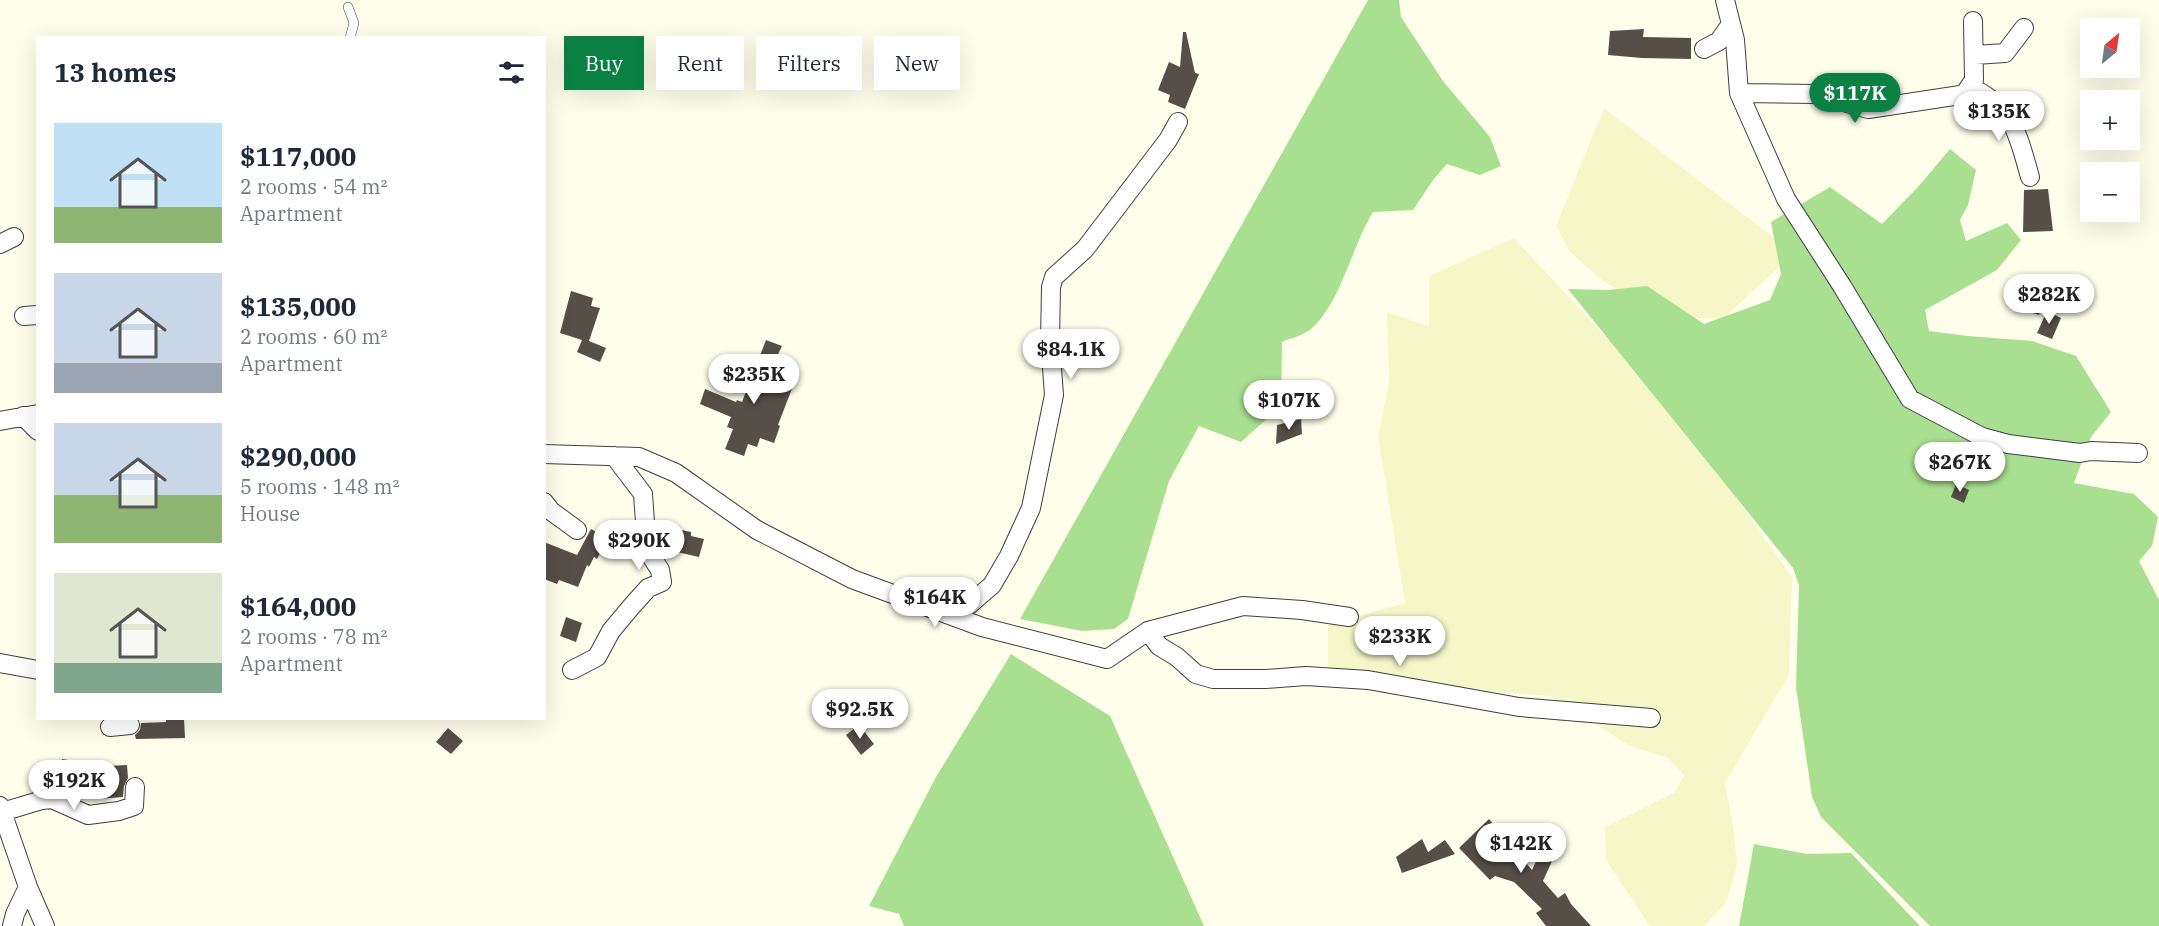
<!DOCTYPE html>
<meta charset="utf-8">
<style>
body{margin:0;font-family:"IBM Plex Serif",serif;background:#f2f2f3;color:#1f2937;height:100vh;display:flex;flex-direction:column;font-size:22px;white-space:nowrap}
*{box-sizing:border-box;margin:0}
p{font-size:20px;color:#747a83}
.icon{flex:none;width:33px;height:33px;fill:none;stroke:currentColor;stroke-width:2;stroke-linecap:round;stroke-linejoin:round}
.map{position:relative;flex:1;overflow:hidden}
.side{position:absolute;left:36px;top:36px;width:510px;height:684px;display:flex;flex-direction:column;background:#fff;border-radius:0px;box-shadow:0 6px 24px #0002}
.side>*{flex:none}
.banner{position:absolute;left:564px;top:36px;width:570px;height:54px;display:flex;gap:12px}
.needle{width:39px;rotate:29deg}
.fabs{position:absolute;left:2080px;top:18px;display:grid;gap:12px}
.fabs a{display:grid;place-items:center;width:60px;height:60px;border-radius:0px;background:#fff;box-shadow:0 6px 24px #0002;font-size:30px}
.price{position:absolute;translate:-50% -51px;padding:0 14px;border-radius:21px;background:#fff;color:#222;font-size:20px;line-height:39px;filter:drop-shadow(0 2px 3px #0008)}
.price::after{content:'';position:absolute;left:50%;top:36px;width:18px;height:14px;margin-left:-9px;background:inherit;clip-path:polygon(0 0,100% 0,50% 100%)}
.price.selected{background:#0b8043;color:#fff}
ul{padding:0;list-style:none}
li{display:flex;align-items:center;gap:18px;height:150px;padding:0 18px}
li span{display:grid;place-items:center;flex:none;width:168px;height:120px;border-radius:0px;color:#555}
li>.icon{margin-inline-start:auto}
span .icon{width:72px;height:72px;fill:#fffc;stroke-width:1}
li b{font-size:26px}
h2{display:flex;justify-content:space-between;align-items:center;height:72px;padding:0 18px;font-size:26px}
.pill{padding:0 21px;border-radius:0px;background:#fff;box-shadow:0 6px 24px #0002;font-size:21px;line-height:54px}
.pill.selected{background:#0b8043;color:#fff}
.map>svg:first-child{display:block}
.farmland{fill:#f5f7c9}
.forest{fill:#a9df90}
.building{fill:#564f48}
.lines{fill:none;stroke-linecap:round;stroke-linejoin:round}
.lane-casing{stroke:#3f3f3f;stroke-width:10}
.street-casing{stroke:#3f3f3f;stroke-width:20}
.lane{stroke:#fff;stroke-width:9}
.street{stroke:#fff;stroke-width:18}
</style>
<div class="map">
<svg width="2159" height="926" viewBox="0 0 2159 926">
<rect width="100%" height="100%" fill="#fffeeb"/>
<!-- farmland -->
<path class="farmland" d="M1604,108L1794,253L1723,319L1674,317L1604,282L1569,251L1556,226Z
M1514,238L1676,412L1792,577L1789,675L1725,783L1734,832L1737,865L1726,903L1704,926H1650L1606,860L1605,827L1675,792L1684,775L1668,758L1630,746L1550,696L1453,689L1328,671V625L1405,603L1378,436L1389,382L1387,312L1429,326V276Z"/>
<!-- forest -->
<path class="forest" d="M1368,0H1399L1401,17L1443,81L1490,137L1501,166L1480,175L1447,164L1433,180L1413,210L1373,212C1352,246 1341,302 1312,328C1305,335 1291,338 1282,342L1281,406L1241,442L1199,426L1169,481L1128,619L1114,629L1082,631L1020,619Z
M1950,149L1976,170L1968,205L1960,220L1966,241L2007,223L2021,240L1997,270L1925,310L1929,331L1968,336L2032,341L2076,356L2111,412L2091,437L2074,483L2134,494L2158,517L2152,546L2139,561L2159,600V926H1930L1821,817L1812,797L1796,687L1799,585L1793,568L1568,289L1608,290L1647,286L1704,324L1770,300L1781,274L1771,222L1830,187L1882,224L1918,187Z
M1011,654L1110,716L1204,926H904L899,914L869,906L936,777Z
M1754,844L1807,854L1851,853L1920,926H1739Z"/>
<!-- building -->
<path class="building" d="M1644,29L1643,37L1691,38V59L1642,58L1608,55L1610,31Z
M1183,32H1186L1195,73L1199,74L1185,109L1168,102L1170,95L1158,90L1169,62L1180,67Z
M2048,189L2053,231L2023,232L2024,190Z
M571,291L593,298L591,306L600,308L589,341L606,348L600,362L577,352L582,340L560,333Z
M2021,294L2044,300L2039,315L2013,307Z
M2047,311L2061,318L2052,339L2037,333Z
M766,340L782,346L767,377L793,386L778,425L780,426L774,443L760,438L757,447L748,444L744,456L725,449L733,429L727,427L731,417L700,404L705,389L736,402L737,400L742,402Z
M1301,419L1302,434L1276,444L1277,425Z
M1956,484L1969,490L1964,503L1951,497Z
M658,525L691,532V536L704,539L699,557L659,548Z
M591,529L608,538L597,559L594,557L589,567L587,565L578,587L559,580L557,584L544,579V542L577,555Z
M566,617L582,623L576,642L560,636Z
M166,718H184L185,738L136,739L135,735L140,730L141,723L166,722Z
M859,725L874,744L861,755L846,735Z
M448,728L463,741L451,754L436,742Z
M62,759L88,763L87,767L127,765L128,778L124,786L123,797L97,799L96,783L90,779L84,777L73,780L52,777V770L60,769Z
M1489,819L1532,870L1545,842L1558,848L1543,881L1558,898L1565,893L1571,904L1591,926H1546L1536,913L1542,909L1514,882L1495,876L1490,880L1459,848Z
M1422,839L1428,852L1445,840L1455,854L1402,873L1396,857Z"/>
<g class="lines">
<defs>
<path id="lane" d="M348,7L354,23L350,38"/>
<path id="street" d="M1725,0L1735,40L1739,93L1786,199L1842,286L1910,399L1982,437L2008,444L2080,453L2091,451L2138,453
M1704,49L1719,41L1731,24
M1975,55L2005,53L2024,28
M1739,93L1816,94L1868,109L1980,92C1989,98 2000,104 2006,113C2018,131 2024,156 2030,177
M1963,96L1974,80L1973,21
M0,244L14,237
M24,316L38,315
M23,416L38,431
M0,421L38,414
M544,454L639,457L676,473L757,530L852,579L982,627L1107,659L1148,631L1243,606L1302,610L1349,617
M544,502L551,511L577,530
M946,613L969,605L992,585L1009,556L1031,508L1054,395L1050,341L1051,287L1054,277L1085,249L1168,140L1178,122
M1148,631L1159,646L1177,657L1196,674L1213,679H1266L1306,676L1368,680L1519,707L1651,718
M0,663L38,670
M572,670L597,657L611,631L631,607L648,588L662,582L660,570L647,550L643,494L614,456
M110,727L130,725
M52,799L83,788
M0,806L28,887L45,926
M2,812L42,800L52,799L88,815L119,811L134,806L135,787
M12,926L15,914L28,887"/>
</defs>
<!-- lane casing -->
<use href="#lane" class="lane-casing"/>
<!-- street casing -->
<use href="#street" class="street-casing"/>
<!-- lane -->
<use href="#lane" class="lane"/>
<!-- street -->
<use href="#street" class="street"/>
</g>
</svg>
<div class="fabs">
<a><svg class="needle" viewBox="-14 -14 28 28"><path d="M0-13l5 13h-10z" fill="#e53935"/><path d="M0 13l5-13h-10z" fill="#747a83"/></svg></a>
<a>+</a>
<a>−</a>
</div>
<b class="price selected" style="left:1855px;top:124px">$117K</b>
<b class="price" style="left:1999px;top:142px">$135K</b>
<b class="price" style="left:2049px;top:325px">$282K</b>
<b class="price" style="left:1071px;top:380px">$84.1K</b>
<b class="price" style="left:754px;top:405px">$235K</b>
<b class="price" style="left:1289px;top:431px">$107K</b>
<b class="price" style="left:1960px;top:493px">$267K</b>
<b class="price" style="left:639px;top:571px">$290K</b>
<b class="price" style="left:935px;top:628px">$164K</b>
<b class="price" style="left:1400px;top:667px">$233K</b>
<b class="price" style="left:860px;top:740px">$92.5K</b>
<b class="price" style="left:74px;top:811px">$192K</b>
<b class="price" style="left:1521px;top:874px">$142K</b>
<div class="banner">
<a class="pill selected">Buy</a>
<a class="pill">Rent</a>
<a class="pill">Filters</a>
<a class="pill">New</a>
</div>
<section class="side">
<h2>13 homes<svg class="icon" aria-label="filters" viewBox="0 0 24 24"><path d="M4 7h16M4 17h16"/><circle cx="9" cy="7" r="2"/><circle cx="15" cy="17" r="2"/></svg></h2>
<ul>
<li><span style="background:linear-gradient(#bfe0f5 70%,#8fb573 0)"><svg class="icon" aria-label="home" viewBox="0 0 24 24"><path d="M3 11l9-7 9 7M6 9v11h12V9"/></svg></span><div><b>$117,000</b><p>2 rooms · 54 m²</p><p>Apartment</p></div></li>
<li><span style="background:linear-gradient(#c9d6e8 75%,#9aa5b1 0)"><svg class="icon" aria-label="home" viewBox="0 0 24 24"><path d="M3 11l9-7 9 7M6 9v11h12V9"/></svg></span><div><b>$135,000</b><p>2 rooms · 60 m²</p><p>Apartment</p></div></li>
<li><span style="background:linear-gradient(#c9d6e8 60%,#8fb573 0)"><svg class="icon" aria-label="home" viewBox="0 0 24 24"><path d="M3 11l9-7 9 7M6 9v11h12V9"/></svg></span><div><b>$290,000</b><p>5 rooms · 148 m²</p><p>House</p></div></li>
<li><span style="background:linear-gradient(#dfe7d0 75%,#7fa58c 0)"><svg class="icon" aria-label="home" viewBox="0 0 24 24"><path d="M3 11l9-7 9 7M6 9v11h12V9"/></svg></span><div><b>$164,000</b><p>2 rooms · 78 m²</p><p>Apartment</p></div></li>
</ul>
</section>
</div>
